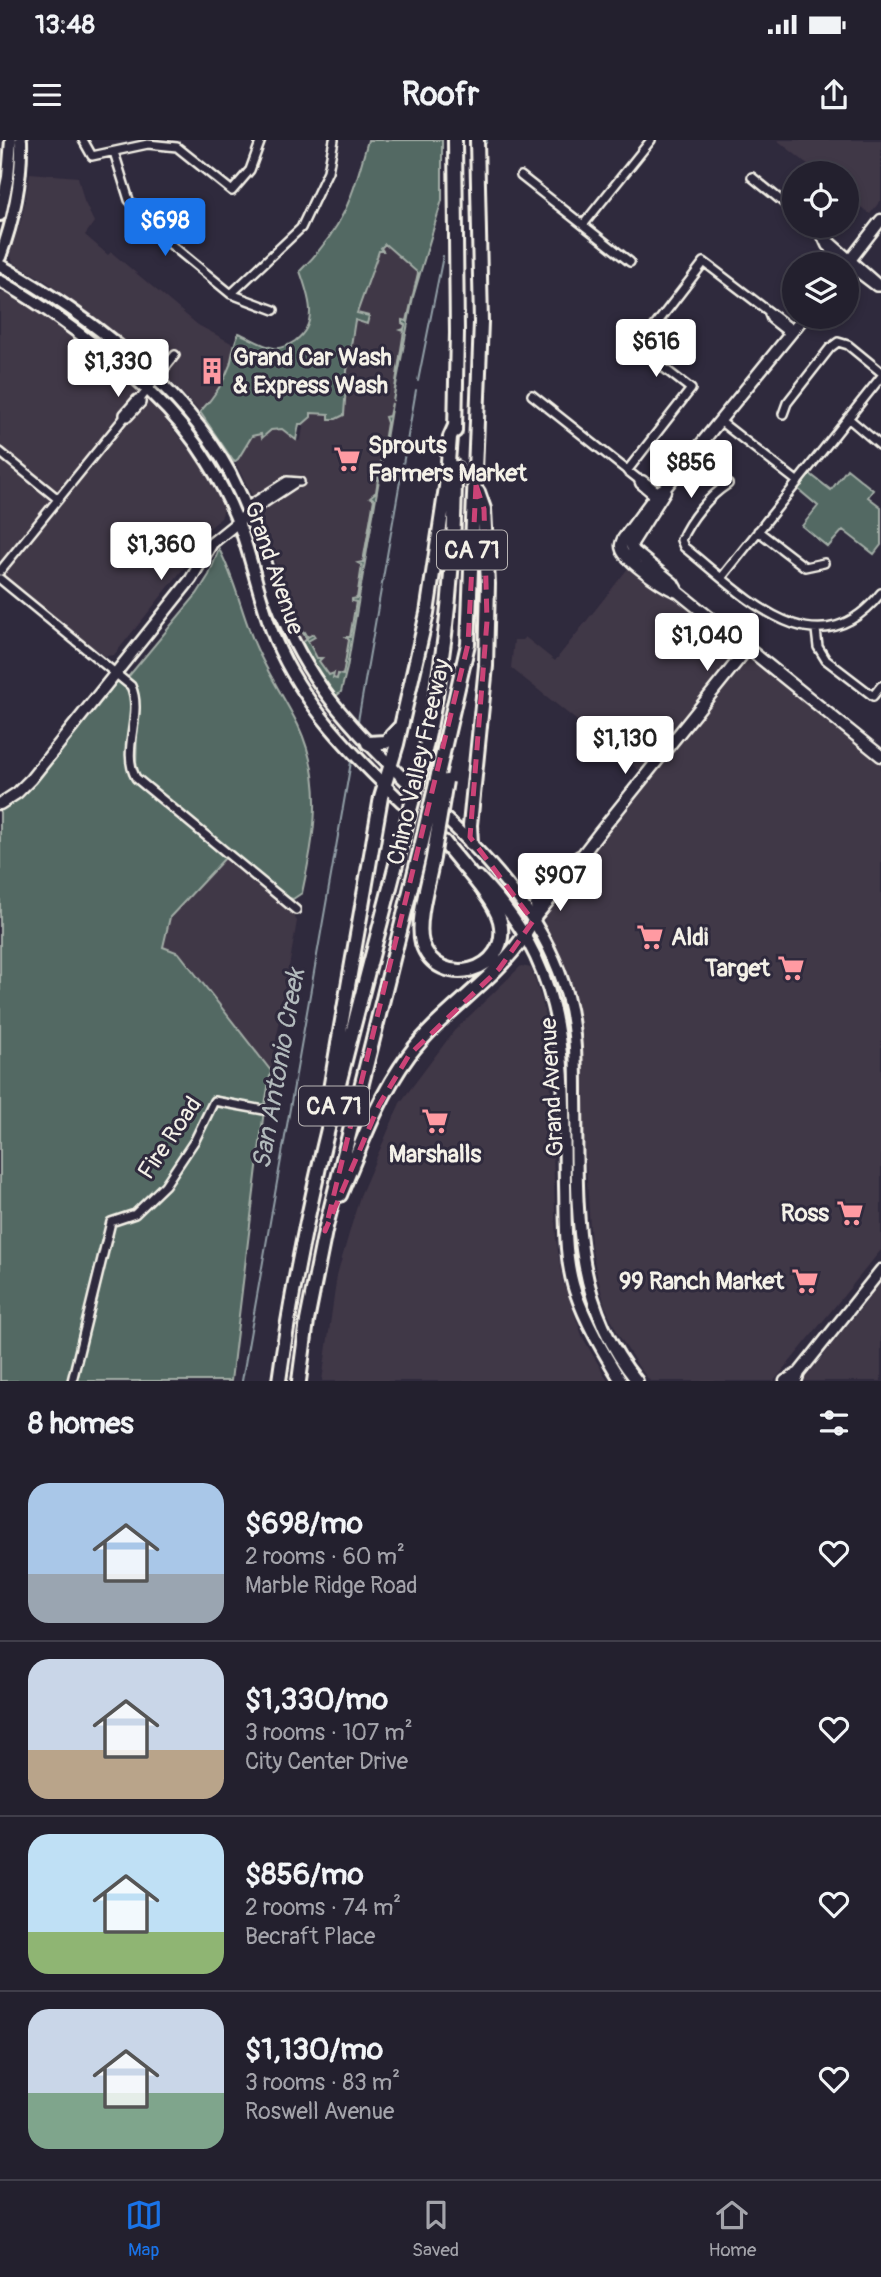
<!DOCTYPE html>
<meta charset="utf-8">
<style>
body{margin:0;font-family:Pangolin,sans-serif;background:#2b2836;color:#f1f3f6;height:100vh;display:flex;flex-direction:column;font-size:26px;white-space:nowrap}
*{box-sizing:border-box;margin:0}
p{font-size:23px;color:#a3a3aa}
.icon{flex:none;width:38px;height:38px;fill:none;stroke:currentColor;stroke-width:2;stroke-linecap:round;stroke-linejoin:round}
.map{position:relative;height:1241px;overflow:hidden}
.details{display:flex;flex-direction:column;background:#23202e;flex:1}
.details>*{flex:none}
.fabs{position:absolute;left:782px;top:21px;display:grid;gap:14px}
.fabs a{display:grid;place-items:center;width:77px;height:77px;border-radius:50%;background:#23202e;box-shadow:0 4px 10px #0003,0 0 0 2px #403e4a;font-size:35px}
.price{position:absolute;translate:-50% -60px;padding:0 16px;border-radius:7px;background:#fff;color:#222;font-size:23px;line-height:46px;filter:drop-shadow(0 2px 4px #0008)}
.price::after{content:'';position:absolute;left:50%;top:42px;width:21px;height:16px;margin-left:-10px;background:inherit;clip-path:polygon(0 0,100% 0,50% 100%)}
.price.current{background:#1a73e8;color:#fff}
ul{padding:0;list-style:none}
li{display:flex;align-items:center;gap:21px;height:175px;padding:0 28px}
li+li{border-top:2px solid #403e4a}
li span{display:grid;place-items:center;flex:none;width:196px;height:140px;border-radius:21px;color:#555}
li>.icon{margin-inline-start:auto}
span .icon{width:84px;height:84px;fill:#fffc;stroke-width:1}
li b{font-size:30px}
h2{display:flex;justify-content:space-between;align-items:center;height:84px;padding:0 28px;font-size:30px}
.status{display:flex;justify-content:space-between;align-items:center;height:49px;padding:0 35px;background:#23202e;direction:ltr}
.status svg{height:19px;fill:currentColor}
header{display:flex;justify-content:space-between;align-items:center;height:91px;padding:0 28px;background:#23202e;font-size:32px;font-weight:700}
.menu{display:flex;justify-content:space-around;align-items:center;height:98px;border-top:2px solid #403e4a;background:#23202e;font-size:19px;color:#a3a3aa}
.menu a{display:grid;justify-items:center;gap:4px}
.menu .current{color:#1a73e8}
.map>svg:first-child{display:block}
.built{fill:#413747}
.green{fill:#526964;stroke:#a3ada6;stroke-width:2}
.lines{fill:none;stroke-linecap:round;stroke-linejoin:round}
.stream{stroke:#919ea6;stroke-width:2}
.street-casing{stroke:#f4f1e8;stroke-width:12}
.secondary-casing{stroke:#f4f1e8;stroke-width:15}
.primary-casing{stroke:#f4f1e8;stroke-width:16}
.highway-casing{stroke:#f4f1e8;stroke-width:18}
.street{stroke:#2f2a3d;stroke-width:7}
.secondary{stroke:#2f2a3d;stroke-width:10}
.primary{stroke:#2f2a3d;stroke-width:10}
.highway{stroke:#2f2a3d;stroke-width:12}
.highway-bridge-casing{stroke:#f4f1e8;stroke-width:18;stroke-linecap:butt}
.highway-bridge{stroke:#2f2a3d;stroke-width:12}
.marked{fill:none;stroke:#cc4377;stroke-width:5;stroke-dasharray:14 9;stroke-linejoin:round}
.labels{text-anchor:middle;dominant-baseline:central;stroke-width:6;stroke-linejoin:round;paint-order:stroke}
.shield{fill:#2f2a3d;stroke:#b9b5b5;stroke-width:2}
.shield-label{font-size:23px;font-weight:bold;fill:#f4f1e8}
.poi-label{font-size:24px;font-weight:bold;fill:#f4f1e8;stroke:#2f2a3d;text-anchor:start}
.street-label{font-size:24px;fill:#f4f1e8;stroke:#2f2a3d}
.water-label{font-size:26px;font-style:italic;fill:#b2babc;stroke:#2f2a3d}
</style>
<div class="status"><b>13:48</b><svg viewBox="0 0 49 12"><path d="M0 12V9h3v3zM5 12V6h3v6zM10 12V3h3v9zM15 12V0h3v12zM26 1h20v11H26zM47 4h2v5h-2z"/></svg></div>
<header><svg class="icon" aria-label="menu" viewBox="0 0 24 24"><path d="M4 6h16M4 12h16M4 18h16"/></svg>Roofr<svg class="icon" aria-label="share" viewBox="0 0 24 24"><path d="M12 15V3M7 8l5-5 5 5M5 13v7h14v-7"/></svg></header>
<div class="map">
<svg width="881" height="1241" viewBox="0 0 881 1241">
<rect width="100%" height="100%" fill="#2f2a3d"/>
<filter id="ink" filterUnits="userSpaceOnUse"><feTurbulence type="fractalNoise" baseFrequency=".0143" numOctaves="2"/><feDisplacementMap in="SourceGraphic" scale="14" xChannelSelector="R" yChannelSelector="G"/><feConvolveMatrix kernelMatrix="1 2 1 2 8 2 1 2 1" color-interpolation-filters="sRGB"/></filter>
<g filter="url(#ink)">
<!-- built -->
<path class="built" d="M777,0H881V60L870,74L847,56V33H819Z
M30,33L78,37L84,61L94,82L85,95L108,115L111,112L198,185L233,204L231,222L216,253L200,272L162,232L90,174L47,142L13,122L10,114L22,77Z
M383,97L420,131L407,186L347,528L341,552L336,556L311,520L293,481L258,367L236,324L238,321L239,315L252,296L262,294V298L264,297L271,290L282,289L298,301L301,300L304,282L311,277V272L329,274V279L332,280L343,274L347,231L357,173Z
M5,152L41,174L100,219L154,266L197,319L223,365L224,369L221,378L202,395L183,429L114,515L105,516L0,436V154Z
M629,427L637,429L738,509L641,632L511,528L514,500H522L525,497L555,521Z
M747,515L881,622V1110L774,1241H650L638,1226L618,1194L605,1166L597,1135L591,1106L578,888L564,828L545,787L544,778L599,702Z
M225,718L292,773L297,781L271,931L179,813L163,807L170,777Z
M521,826L531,828L542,861L549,896L556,1099L563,1142L583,1198L608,1241H322L337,1135L360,1056L400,963L454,891Z
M881,1143V1241H803Z"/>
<!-- green -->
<path class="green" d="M368,0H442V60L413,157L393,261L404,191L401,190L404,189L405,185L402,183V180L407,181L418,133L385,104L381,108L383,111H379L377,117L357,173L369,176L367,184L355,180L347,231L344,275L336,279H329V274L311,273V277L303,284H299L296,300L282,289L271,290L262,298L261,294L252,296L238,319L234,322L200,272C213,258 224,243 230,225C233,214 233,204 239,193C250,198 262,206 274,208C282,209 289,205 295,201C320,183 308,155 300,131C344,88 352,58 368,0Z
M392,263L347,528L341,552L336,556L318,531L302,503L307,499L303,493L305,492L308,497L313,494L315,497L308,501L317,518H322L319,521L329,535L334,533L333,538L337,539L338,534L343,535L349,500L346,497H350L356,462L352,461V459L357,458L362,425L358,423L363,422L374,359L370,357L376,352L387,283L385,277L389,276Z
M847,329L873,350L868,357L881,367V405L874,414L843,390L828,407L802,386L818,366L798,349L810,334L831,350Z
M219,409C236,441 242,476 257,509C269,535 285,559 298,585C325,643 315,693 302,753L293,759L289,758L147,644L136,630L138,556L135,547L128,537L197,454L209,435Z
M120,541L129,550L132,559L127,626L131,638L225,718L170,777L163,807L179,813L271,931L264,970L231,1241H0V668L113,542Z"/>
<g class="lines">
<!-- stream -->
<path class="stream" d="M486,3L487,0
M418,241L443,116
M358,581L416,250
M242,1241L351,622"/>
<defs>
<path id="street" d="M83,0L92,16L148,4L177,7L232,51L250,30L261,0
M114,12L129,60L169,103L231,154L274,170
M521,36L630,122
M752,37L794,71
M583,85L651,0
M813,86L881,146
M820,93L826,106L847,124
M847,125L876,147H881
M231,154L301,88L328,31L334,0
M769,174L771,179L790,194
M532,255L638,339L640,344L658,359
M783,274L787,263L830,208L838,202L848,205L881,232
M125,277H128L141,263V258L175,215
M848,278L881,306
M721,282L798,342
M0,312L58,359
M627,331L691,249L638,208L704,122L793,190
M638,339L643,340L660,353
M728,344C709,356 690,379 681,400L684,407C742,453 815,536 881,453
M246,367L287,341L300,342
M249,373L295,343
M758,391L805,427L824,423
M0,431L124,278V274L137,259L141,258
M722,437L881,237
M0,439L131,546C144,574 120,611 136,638L296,770
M816,490L818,507L826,520L873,556L881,546
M72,1241L111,1082L135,1074L165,1045L195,1000L214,961L264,970"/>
<path id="secondary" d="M847,124L881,80
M804,177L666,347L658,352L623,399C621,404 620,405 622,410C626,421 666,449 678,452L881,616
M665,351L631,405L634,411L673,443L678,452
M0,664L17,653L31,639L191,439L212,403L249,373
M537,775L536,765L568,724L580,716
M525,795L537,775L575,729L583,714L600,692L747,509
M785,1241L799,1233
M796,1241L799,1233L881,1130"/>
<path id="primary" d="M0,75L8,37L11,0
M0,117C14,79 22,41 21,0
M0,125C85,173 183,246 230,333C243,358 254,385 262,412C267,429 270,447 277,463C306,541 349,585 407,642
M0,141C30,157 57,177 84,197C131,233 176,270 207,321C221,343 233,368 242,393C254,428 261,465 275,499C303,565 351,613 402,662
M445,678C498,728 548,785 567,856C576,889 576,923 576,956C578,1058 568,1157 637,1241
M479,737C572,833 563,920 565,1045C566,1079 564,1117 575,1151C586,1183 603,1212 621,1241"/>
<path id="highway" d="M455,291L457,193L455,0
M368,603L386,602L399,588
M422,625C445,526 455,428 455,327
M438,635L468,504L481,182L477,0
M471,703L470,685L486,526L488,444L484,369L478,352
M433,718C429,741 416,781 422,803C437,851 512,833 500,781C495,759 459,722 444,702
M330,983L328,961L381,657L397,604L427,473L446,347L450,297L455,286
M340,1055C360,1007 378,957 409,915C443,870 493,842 525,795
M279,1241C304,1056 358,874 404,693
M299,1241L307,1181L325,1091L421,707"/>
</defs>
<!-- street casing -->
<use href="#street" class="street-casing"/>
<!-- secondary casing -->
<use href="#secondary" class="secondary-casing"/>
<!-- primary casing -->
<use href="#primary" class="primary-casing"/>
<!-- highway casing -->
<use href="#highway" class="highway-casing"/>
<!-- street -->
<use href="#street" class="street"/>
<!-- secondary -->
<use href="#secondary" class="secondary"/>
<!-- primary -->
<use href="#primary" class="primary"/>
<!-- highway -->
<use href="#highway" class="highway"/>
<defs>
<path id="highway-bridge" d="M404,693L422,625
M421,707L438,635
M433,718L446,641"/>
</defs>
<!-- highway-bridge casing -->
<use href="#highway-bridge" class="highway-bridge-casing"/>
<!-- highway-bridge -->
<use href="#highway-bridge" class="highway-bridge"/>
</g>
</g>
<!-- marked area -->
<path class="marked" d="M476,345L484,369L487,481L470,697L533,781L499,829L409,915L379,965L325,1091L468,504Z"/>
<!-- icons -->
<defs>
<symbol id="building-bare" viewBox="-9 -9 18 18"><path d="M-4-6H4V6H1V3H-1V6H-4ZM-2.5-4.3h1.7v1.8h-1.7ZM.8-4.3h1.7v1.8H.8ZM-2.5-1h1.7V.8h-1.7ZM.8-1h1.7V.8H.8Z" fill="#ff9aa2" stroke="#2f2a3d" stroke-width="2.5" paint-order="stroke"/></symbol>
<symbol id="supermarket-bare" viewBox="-9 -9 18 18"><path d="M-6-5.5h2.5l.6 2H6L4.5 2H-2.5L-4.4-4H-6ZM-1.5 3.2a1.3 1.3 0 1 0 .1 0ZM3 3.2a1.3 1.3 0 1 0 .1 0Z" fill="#ff9aa2" stroke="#2f2a3d" stroke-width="2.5" paint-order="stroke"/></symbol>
</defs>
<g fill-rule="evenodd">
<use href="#building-bare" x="193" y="212" width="38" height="38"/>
<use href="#supermarket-bare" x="328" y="300" width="38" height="38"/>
<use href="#supermarket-bare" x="631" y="778" width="38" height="38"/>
<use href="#supermarket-bare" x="772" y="809" width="38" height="38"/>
<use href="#supermarket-bare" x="416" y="962" width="38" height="38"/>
<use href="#supermarket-bare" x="831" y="1054" width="38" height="38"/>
<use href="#supermarket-bare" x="786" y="1122" width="38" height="38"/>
</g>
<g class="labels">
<!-- shield labels -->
<g class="shield">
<rect x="437" y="390.5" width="70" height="39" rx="5"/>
<rect x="299" y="946.5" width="70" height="39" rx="5"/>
</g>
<g class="shield-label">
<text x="472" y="410">CA 71</text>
<text x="334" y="966">CA 71</text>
</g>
<!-- poi labels -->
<g class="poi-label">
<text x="233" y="217">Grand Car Wash<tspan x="233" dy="28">&amp; Express Wash</tspan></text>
<text x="368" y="305">Sprouts<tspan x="368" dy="28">Farmers Market</tspan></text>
<text x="671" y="797">Aldi</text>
<text x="770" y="828" text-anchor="end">Target</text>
<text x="435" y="1014" text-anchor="middle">Marshalls</text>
<text x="829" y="1073" text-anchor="end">Ross</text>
<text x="784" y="1141" text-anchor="end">99 Ranch Market</text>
</g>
<!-- street labels -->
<g class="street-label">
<text transform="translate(274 428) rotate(71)">Grand Avenue</text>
<text transform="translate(419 622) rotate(-77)">Chino Valley Freeway</text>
<text transform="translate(552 947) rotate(-93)">Grand Avenue</text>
<text transform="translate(170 998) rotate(-56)">Fire Road</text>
</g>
<!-- water labels -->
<g class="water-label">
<text transform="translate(279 929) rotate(-80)">San Antonio Creek</text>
</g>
</g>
</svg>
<div class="fabs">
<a><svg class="icon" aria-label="locate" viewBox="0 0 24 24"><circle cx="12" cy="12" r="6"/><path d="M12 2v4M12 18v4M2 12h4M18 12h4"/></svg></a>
<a><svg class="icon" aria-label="layers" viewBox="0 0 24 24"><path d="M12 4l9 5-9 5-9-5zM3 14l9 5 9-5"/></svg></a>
</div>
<b class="price current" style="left:165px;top:118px">$698</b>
<b class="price" style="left:656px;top:239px">$616</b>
<b class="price" style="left:118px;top:259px">$1,330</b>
<b class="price" style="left:691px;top:360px">$856</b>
<b class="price" style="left:161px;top:442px">$1,360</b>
<b class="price" style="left:707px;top:533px">$1,040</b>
<b class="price" style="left:625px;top:636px">$1,130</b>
<b class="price" style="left:560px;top:773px">$907</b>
</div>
<section class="details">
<h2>8 homes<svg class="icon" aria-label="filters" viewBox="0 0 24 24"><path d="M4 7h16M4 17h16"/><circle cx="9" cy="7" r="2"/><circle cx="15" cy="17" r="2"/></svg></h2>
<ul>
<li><span style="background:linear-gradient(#a9c7e8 65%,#9aa5b1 0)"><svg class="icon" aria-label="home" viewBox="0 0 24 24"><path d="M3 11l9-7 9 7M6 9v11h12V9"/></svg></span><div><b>$698/mo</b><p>2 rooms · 60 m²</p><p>Marble Ridge Road</p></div><svg class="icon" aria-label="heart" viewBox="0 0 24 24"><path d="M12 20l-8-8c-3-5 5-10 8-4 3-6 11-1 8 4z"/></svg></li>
<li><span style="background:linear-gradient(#c9d6e8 65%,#b9a48a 0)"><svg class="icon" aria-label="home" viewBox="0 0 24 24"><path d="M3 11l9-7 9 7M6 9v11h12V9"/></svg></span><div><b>$1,330/mo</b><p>3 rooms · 107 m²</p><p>City Center Drive</p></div><svg class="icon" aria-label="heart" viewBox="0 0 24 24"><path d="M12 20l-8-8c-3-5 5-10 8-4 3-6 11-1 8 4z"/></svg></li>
<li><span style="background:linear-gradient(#bfe0f5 70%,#8fb573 0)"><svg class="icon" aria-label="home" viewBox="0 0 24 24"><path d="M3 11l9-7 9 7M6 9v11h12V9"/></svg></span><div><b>$856/mo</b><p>2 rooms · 74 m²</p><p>Becraft Place</p></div><svg class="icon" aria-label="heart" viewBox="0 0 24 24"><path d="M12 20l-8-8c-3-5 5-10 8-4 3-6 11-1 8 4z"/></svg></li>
<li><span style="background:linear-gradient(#c9d6e8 60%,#7fa58c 0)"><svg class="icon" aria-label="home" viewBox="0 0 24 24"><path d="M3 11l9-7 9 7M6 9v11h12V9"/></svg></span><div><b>$1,130/mo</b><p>3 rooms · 83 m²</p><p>Roswell Avenue</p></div><svg class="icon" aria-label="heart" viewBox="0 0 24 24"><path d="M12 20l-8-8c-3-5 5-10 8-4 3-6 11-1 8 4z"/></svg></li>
</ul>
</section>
<nav class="menu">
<a class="current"><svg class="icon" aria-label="map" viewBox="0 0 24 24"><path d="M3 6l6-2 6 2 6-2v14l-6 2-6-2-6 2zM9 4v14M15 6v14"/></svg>Map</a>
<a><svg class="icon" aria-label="saved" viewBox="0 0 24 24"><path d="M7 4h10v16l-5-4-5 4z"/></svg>Saved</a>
<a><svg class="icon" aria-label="home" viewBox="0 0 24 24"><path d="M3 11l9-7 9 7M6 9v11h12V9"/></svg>Home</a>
</nav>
